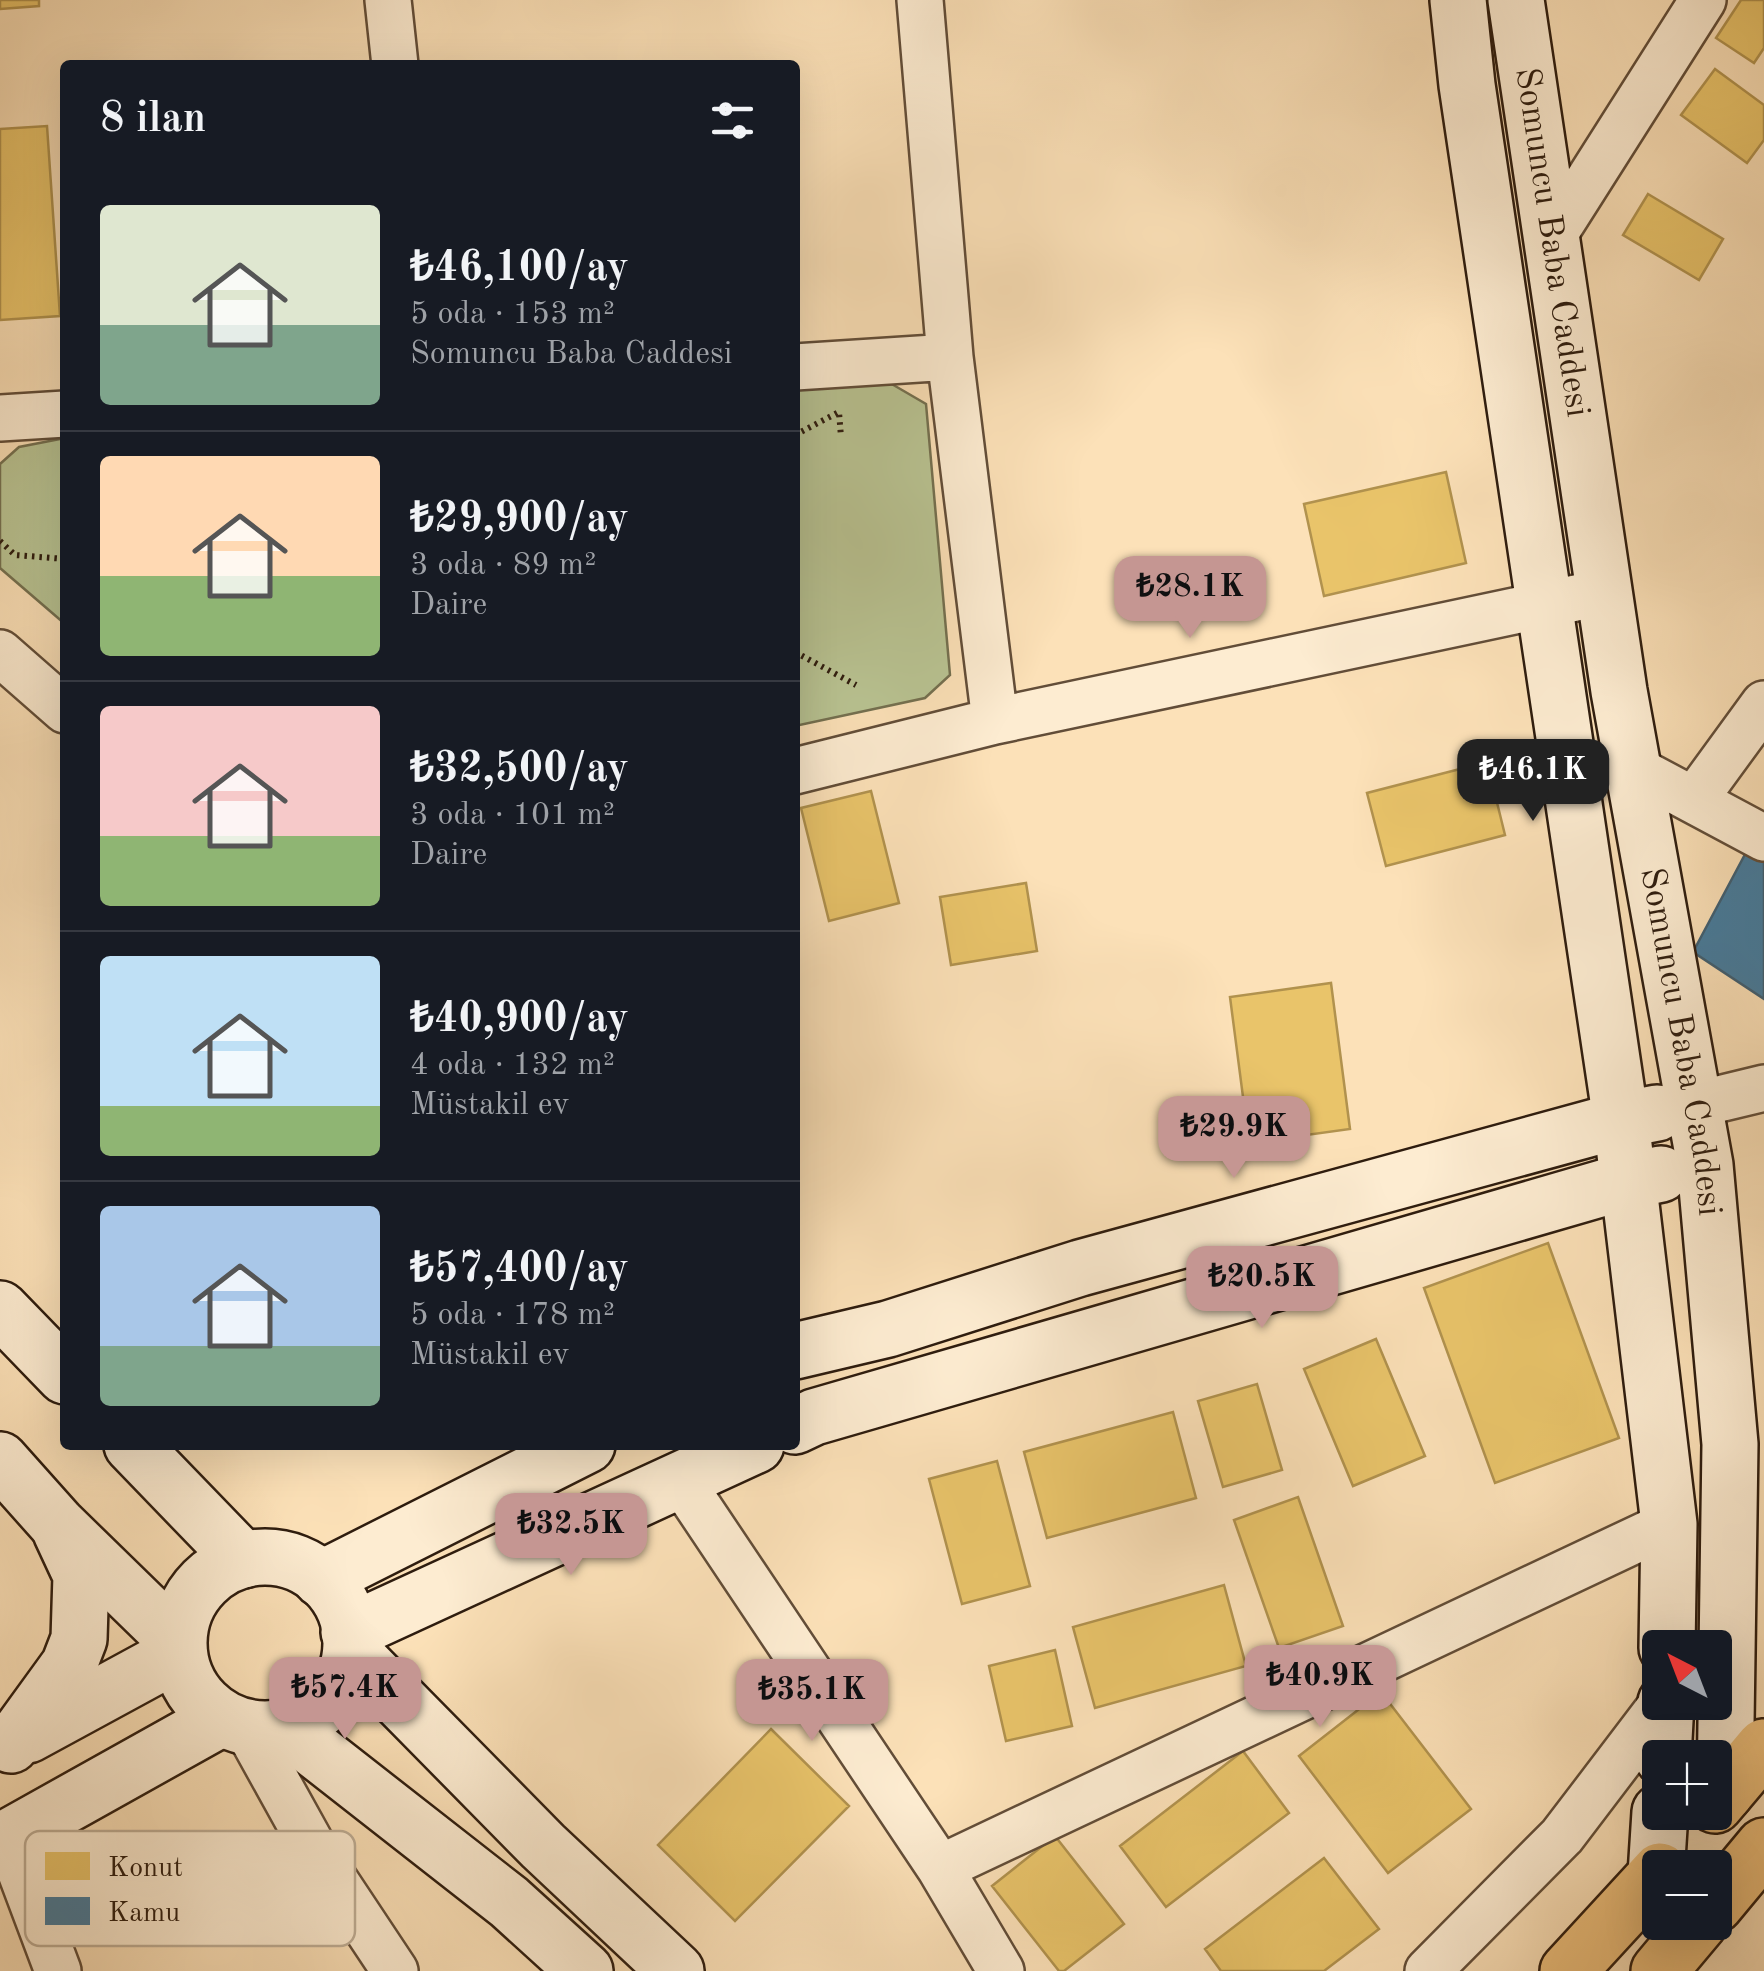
<!DOCTYPE html>
<html lang="tr">
<meta charset="utf-8">
<style>
body{margin:0;font-family:"Old Standard TT",serif;background:#242831;color:#f1f3f6;height:100vh;display:flex;flex-direction:column;font-size:38px;white-space:nowrap}
*{box-sizing:border-box;margin:0}
p{font-size:32px;color:#9ea1a6}
.icon{flex:none;width:55px;height:55px;fill:none;stroke:currentColor;stroke-width:2;stroke-linecap:round;stroke-linejoin:round}
.map{position:relative;flex:1;overflow:hidden}
.drawer{position:absolute;left:60px;top:60px;width:740px;height:1390px;display:flex;flex-direction:column;background:#171b24;border-radius:10px;box-shadow:0 10px 40px #0002}
.drawer>*{flex:none}
.needle{width:65px;rotate:318deg}
.fabs{position:absolute;left:1642px;top:1630px;display:grid;gap:20px}
.fabs a{display:grid;place-items:center;width:90px;height:90px;border-radius:10px;background:#171b24;box-shadow:0 10px 40px #0002;font-size:50px}
.price{position:absolute;translate:-50% -85px;padding:0 22px;border-radius:20px;background:#c59692;color:#111;font-size:32px;line-height:65px;filter:drop-shadow(0 2px 5px #0008)}
.price::after{content:'';position:absolute;left:50%;top:60px;width:30px;height:22px;margin-left:-15px;background:inherit;clip-path:polygon(0 0,100% 0,50% 100%)}
.price.current{background:#222;color:#fff}
ul{padding:0;list-style:none}
li{display:flex;align-items:center;gap:30px;height:250px;padding:0 40px}
li+li{border-top:2px solid #363941}
li span{display:grid;place-items:center;flex:none;width:280px;height:200px;border-radius:10px;color:#555}
li>.icon{margin-inline-start:auto}
span .icon{width:120px;height:120px;fill:#fffc;stroke-width:1}
li b{font-size:42px}
h2{display:flex;justify-content:space-between;align-items:center;height:120px;padding:0 40px;font-size:42px}
.map>svg:first-child{display:block}
.green{fill:#b9c493;stroke:#747050;stroke-width:2.5}
.homes{fill:#e9c46a;stroke:#b1924e;stroke-width:2.5}
.public{fill:#457b9d;stroke:#3e5e72;stroke-width:2.5}
.lines{fill:none;stroke-linecap:round;stroke-linejoin:round}
.minor-casing{stroke:#624d38;stroke-width:50}
.secondary-casing{stroke:#2e1c0e;stroke-width:60}
.primary-casing{stroke:#2e1c0e;stroke-width:60}
.path{stroke:#2e1c0e;stroke-width:6;stroke-dasharray:2.5 5;stroke-linecap:butt}
.minor{stroke:#fdecd1;stroke-width:45}
.secondary{stroke:#fdecd1;stroke-width:55}
.primary{stroke:#eec07c;stroke-width:55}
.labels{text-anchor:middle;dominant-baseline:central;stroke-width:10;stroke-linejoin:round;paint-order:stroke}
.street-label{font-size:35px;fill:#2e1c0e;stroke:#fdecd1}
.key{fill:#fdecd1;stroke:#bfae96;stroke-width:2.5}
.key-label{font-size:28px;fill:#2e1c0e}
</style>
<div class="map">
<svg width="1764" height="1971" viewBox="0 0 1764 1971">
<rect width="100%" height="100%" fill="#fce1b8"/>
<filter id="stains"><feTurbulence type="fractalNoise" baseFrequency=".002" numOctaves="4"/><feColorMatrix values="0 0 0 0 .2 0 0 0 0 .09 0 0 0 0 .02 0 0 0 .5 -.17"/></filter>
<radialGradient id="worn" r=".72"><stop offset=".6" stop-color="#630" stop-opacity="0"/><stop offset="1" stop-color="#630" stop-opacity=".3"/></radialGradient>
<!-- green -->
<path class="green" d="M890,383L926,404L950,675L925,698L795,726V389Z
M65,438V624L0,568V464L19,447Z"/>
<!-- homes -->
<path class="homes" d="M0,0H39V6L0,9Z
M1741,0H1764V48L1754,63L1716,38Z
M1715,69L1764,105V140L1747,163L1681,115Z
M47,126L60,316L0,320V129Z
M1648,194L1723,239L1699,280L1623,235Z
M1446,472L1466,563L1324,596L1304,504Z
M1487,762L1505,835L1386,866L1367,793Z
M871,791L899,903L829,921L801,808Z
M1026,883L1037,951L951,965L940,897Z
M1331,983L1350,1129L1249,1143L1230,997Z
M1548,1243L1619,1438L1495,1483L1424,1288Z
M1376,1339L1425,1456L1353,1486L1304,1369Z
M1257,1384L1282,1470L1223,1487L1198,1401Z
M1173,1412L1196,1498L1047,1538L1024,1452Z
M997,1461L1030,1586L962,1604L929,1479Z
M1298,1497L1343,1626L1279,1648L1234,1520Z
M1224,1585L1246,1666L1095,1708L1073,1627Z
M1055,1650L1072,1726L1006,1741L989,1666Z
M1381,1692L1471,1809L1388,1873L1299,1756Z
M771,1729L849,1806L735,1921L658,1845Z
M1243,1751L1289,1813L1166,1907L1120,1846Z
M1055,1836L1124,1924L1064,1971H1059L992,1886Z
M1324,1858L1379,1929L1324,1971H1221L1205,1949Z"/>
<!-- public -->
<path class="public" d="M1750,845L1764,854V999L1693,952Z"/>
<g class="lines">
<defs>
<path id="minor" d="M388,0L395,65
M920,0L950,357L995,721
M1550,241L1703,0
M795,367L950,357
M0,418L65,414
M0,653L65,710
M1633,768L1764,838
M795,771L995,721L1604,592
M1694,800L1764,704
M1694,1105L1764,1088
M681,1481L940,1868L1001,1971
M247,1728L314,1849L395,1971
M8,1838L58,1971
M940,1868L1669,1524
M1428,1971L1562,1836L1664,1702"/>
<g id="secondary">
<path d="M1458,0L1467,85L1621,1120L1669,1524L1667,1648"/>
<path id="s1" d="M1516,0L1619,691L1705,1165L1730,1444L1725,1793"/>
<path d="M0,1309L65,1376"/>
<path d="M795,1351L888,1329L1080,1268L1621,1120L1657,1113"/>
<path d="M795,1426L814,1417L1627,1181L1661,1174"/>
<path d="M132,1445L243,1560"/>
<path d="M0,1460L58,1525L178,1642"/>
<circle cx="265" cy="1643" r="86"/>
<path d="M321,1579L587,1445"/>
<path d="M349,1632L756,1445"/>
<path d="M351,1651L543,1846L676,1971"/>
<path d="M284,1726L509,1902L585,1971"/>
<path d="M28,1735L179,1653"/>
<path d="M11,1745L69,1665L79,1639L81,1575L61,1532"/>
<path d="M1663,1758L1666,1702"/>
<path d="M0,1842L222,1718"/>
<path d="M1656,1875L1660,1812"/>
</g>
<path id="primary" d="M1715,1805L1764,1747
M1715,1905L1764,1846
M1568,1971L1660,1871
M1659,1971L1700,1922"/>
</defs>
<!-- minor casing -->
<use href="#minor" class="minor-casing"/>
<!-- secondary casing -->
<use href="#secondary" class="secondary-casing"/>
<!-- primary casing -->
<use href="#primary" class="primary-casing"/>
<!-- path -->
<path class="path" d="M795,435L839,412L841,437
M0,541L15,555L65,559
M795,652L856,685"/>
<!-- minor -->
<use href="#minor" class="minor"/>
<!-- secondary -->
<use href="#secondary" class="secondary"/>
<!-- primary -->
<use href="#primary" class="primary"/>
</g>
<g class="labels">
<!-- street labels -->
<g class="street-label">
<text stroke="none"><textPath href="#s1" startOffset="245">Somuncu Baba Caddesi</textPath></text>
<text stroke="none"><textPath href="#s1" startOffset="1055">Somuncu Baba Caddesi</textPath></text>
</g>
</g>
<!-- legend -->
<rect x="25" y="1831" width="330" height="115" rx="15" class="key"/>
<rect x="45" y="1852" width="45" height="28" fill="#e9c46a"/>
<rect x="45" y="1897" width="45" height="28" fill="#457b9d"/>
<g class="key-label">
<text x="108" y="1876">Konut</text>
<text x="108" y="1921">Kamu</text>
</g>
<rect width="100%" height="100%" filter="url(#stains)"/>
<rect width="100%" height="100%" fill="url(#worn)"/>
</svg>
<div class="fabs">
<a><svg class="needle" viewBox="-14 -14 28 28"><path d="M0-13l5 13h-10z" fill="#e53935"/><path d="M0 13l5-13h-10z" fill="#9ea1a6"/></svg></a>
<a>+</a>
<a>−</a>
</div>
<b class="price" style="left:1190px;top:641px">₺28.1K</b>
<b class="price current" style="left:1533px;top:824px">₺46.1K</b>
<b class="price" style="left:1234px;top:1181px">₺29.9K</b>
<b class="price" style="left:1262px;top:1331px">₺20.5K</b>
<b class="price" style="left:571px;top:1578px">₺32.5K</b>
<b class="price" style="left:1320px;top:1730px">₺40.9K</b>
<b class="price" style="left:345px;top:1742px">₺57.4K</b>
<b class="price" style="left:812px;top:1744px">₺35.1K</b>
<section class="drawer">
<h2>8 ilan<svg class="icon" aria-label="filters" viewBox="0 0 24 24"><path d="M4 7h16M4 17h16"/><circle cx="9" cy="7" r="2"/><circle cx="15" cy="17" r="2"/></svg></h2>
<ul>
<li><span style="background:linear-gradient(#dfe7d0 60%,#7fa58c 0)"><svg class="icon" aria-label="home" viewBox="0 0 24 24"><path d="M3 11l9-7 9 7M6 9v11h12V9"/></svg></span><div><b>₺46,100/ay</b><p>5 oda · 153 m²</p><p>Somuncu Baba Caddesi</p></div></li>
<li><span style="background:linear-gradient(#ffd9b3 60%,#8fb573 0)"><svg class="icon" aria-label="home" viewBox="0 0 24 24"><path d="M3 11l9-7 9 7M6 9v11h12V9"/></svg></span><div><b>₺29,900/ay</b><p>3 oda · 89 m²</p><p>Daire</p></div></li>
<li><span style="background:linear-gradient(#f6c9c9 65%,#8fb573 0)"><svg class="icon" aria-label="home" viewBox="0 0 24 24"><path d="M3 11l9-7 9 7M6 9v11h12V9"/></svg></span><div><b>₺32,500/ay</b><p>3 oda · 101 m²</p><p>Daire</p></div></li>
<li><span style="background:linear-gradient(#bfe0f5 75%,#8fb573 0)"><svg class="icon" aria-label="home" viewBox="0 0 24 24"><path d="M3 11l9-7 9 7M6 9v11h12V9"/></svg></span><div><b>₺40,900/ay</b><p>4 oda · 132 m²</p><p>Müstakil ev</p></div></li>
<li><span style="background:linear-gradient(#a9c7e8 70%,#7fa58c 0)"><svg class="icon" aria-label="home" viewBox="0 0 24 24"><path d="M3 11l9-7 9 7M6 9v11h12V9"/></svg></span><div><b>₺57,400/ay</b><p>5 oda · 178 m²</p><p>Müstakil ev</p></div></li>
</ul>
</section>
</div>
